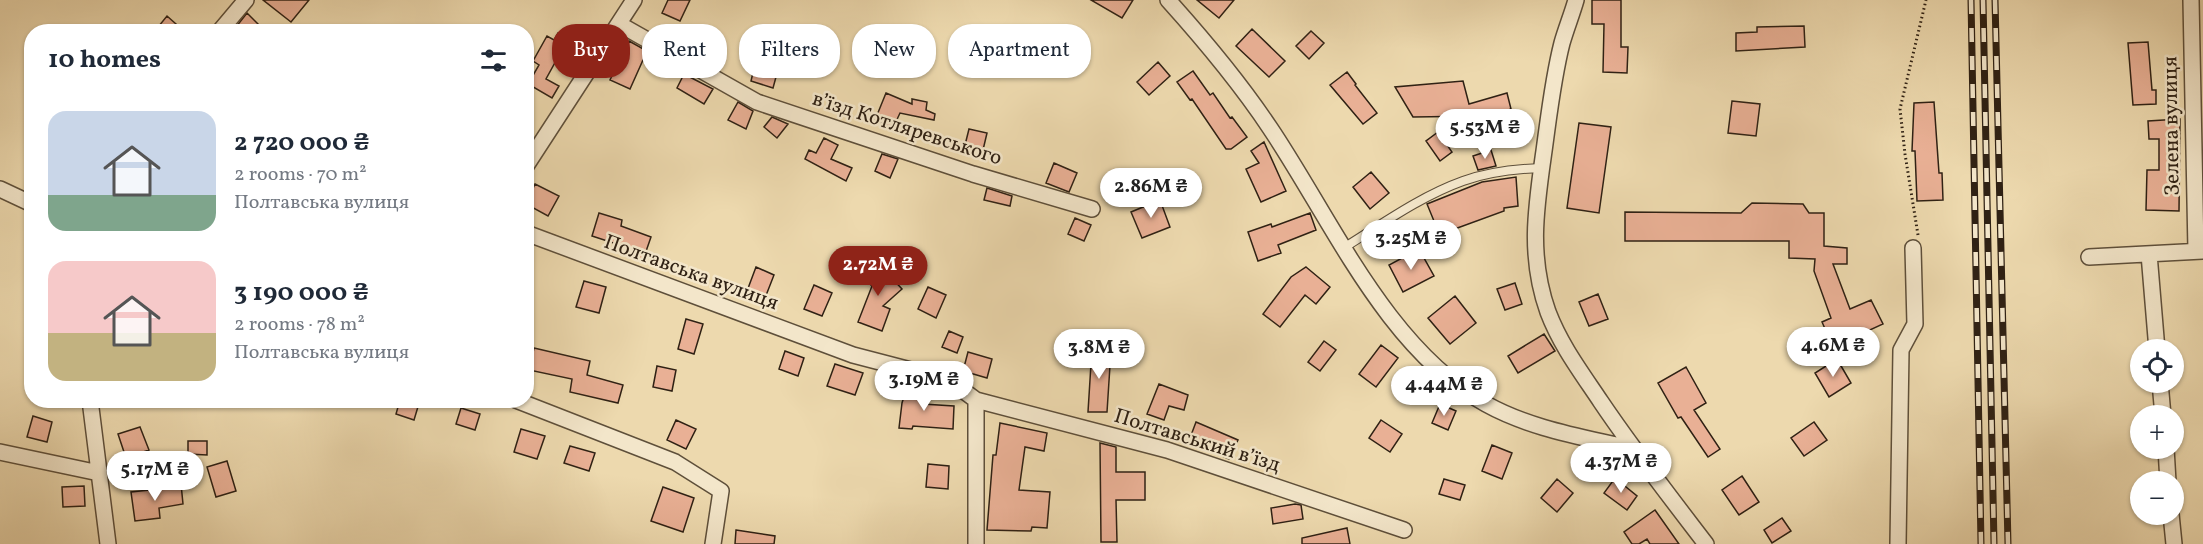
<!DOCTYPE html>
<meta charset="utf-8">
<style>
body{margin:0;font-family:Vollkorn,serif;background:#f2f2f3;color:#1f2937;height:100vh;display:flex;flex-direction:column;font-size:22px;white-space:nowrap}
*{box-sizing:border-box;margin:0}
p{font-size:20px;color:#747a83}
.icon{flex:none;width:33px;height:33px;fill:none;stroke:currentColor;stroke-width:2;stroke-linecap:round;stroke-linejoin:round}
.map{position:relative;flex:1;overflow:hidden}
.drawer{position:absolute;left:24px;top:24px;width:510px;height:384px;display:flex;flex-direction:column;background:#fff;border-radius:24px;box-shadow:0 2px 4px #0004}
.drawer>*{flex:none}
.hud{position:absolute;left:552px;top:24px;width:570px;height:54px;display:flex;gap:12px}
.buttons{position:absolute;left:2130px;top:339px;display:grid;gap:12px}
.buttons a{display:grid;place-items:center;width:54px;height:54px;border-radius:50%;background:#fff;box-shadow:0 2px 4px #0004;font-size:30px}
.price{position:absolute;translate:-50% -51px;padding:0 14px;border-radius:21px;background:#fff;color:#222;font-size:20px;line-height:39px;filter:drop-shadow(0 2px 3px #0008)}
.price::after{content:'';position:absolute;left:50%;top:36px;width:18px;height:14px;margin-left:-9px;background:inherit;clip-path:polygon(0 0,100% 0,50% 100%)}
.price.on{background:#8f2418;color:#fff}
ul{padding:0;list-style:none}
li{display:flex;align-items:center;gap:18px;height:150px;padding:0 24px}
li span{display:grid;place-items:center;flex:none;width:168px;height:120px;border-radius:18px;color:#555}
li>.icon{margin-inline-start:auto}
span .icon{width:72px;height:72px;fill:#fffc;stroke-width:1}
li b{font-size:26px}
h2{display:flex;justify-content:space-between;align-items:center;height:72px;padding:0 24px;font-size:26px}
.chip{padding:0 21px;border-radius:24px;background:#fff;box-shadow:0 2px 4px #0004;font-size:21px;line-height:54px}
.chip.on{background:#8f2418;color:#fff}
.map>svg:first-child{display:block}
.building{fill:#e9b095;stroke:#2f2114;stroke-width:1.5}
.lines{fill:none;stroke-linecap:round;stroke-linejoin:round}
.service-casing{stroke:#5e4f3a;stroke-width:10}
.minor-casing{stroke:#5e4f3a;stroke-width:18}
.path{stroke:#2f2114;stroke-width:3;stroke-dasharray:1.5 3;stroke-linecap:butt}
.service{stroke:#f3e6ca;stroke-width:8}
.minor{stroke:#f3e6ca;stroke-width:15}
.rail-casing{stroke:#2f2114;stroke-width:7}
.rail{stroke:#f3e6ca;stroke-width:4.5;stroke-dasharray:14;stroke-linecap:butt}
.labels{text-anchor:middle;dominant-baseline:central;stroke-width:5;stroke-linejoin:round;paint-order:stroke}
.street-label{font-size:21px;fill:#2f2114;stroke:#f3e6ca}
</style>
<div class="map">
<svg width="2203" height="544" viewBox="0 0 2203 544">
<rect width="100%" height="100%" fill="#edd9ae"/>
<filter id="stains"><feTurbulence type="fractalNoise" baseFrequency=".00333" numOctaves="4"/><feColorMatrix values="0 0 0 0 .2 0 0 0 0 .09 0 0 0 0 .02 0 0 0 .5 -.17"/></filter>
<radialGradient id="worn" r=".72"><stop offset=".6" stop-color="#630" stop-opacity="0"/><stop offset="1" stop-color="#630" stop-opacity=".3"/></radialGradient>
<!-- building -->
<path class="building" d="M263,0H309L291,22Z
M668,0H690L680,21L662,13Z
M1091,0H1133L1122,18Z
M1197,0H1234L1219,18Z
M1592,0H1621V47H1628L1627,73L1603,72L1604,24H1592Z
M247,13L266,32H241L236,27Z
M167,16L185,32H154Z
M1804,26L1805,47L1736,51V33L1757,32V27Z
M1252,29L1285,61L1269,77L1236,46Z
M1311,31L1324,43L1309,59L1296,46Z
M558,33L568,39L546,79L559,86L552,98L528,84L539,65L533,61L547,36L554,40Z
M629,41L647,51L630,89L610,80Z
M2148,42L2152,90H2156V104L2133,105L2128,43Z
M756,60L779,66L773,88L751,81Z
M1158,62L1170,76L1149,95L1137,82Z
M1193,71L1210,95L1213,93L1230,118L1232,117L1247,137L1231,149H1226L1192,99L1190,100L1177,82Z
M1347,72L1356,84L1355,85L1377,113L1363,124L1330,85Z
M684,74L713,89L704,104L677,88Z
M1463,81L1469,104L1507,93L1511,109L1508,110L1511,121L1507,122L1513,140L1491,147L1481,116L1413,117L1395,87Z
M886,93L912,104V99L927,102L926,110L935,114L934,120L900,113L893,128L875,120Z
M1732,101L1760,104L1756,136L1728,133Z
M738,102L753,111L746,129L728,120Z
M1934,102L1939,173H1942L1943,200L1917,201L1915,151H1912L1914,103Z
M772,117L788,124L777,138L764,127Z
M2180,119L2179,211L2146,210L2147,170H2159V139H2149L2148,121Z
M1579,123L1611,127L1599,213L1567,208Z
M969,129L987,133L983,150L965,145Z
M1438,132L1452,152L1440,161L1426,141Z
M824,138L838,145L831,159L852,168L846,181L805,159L809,150L816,153Z
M1264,142L1286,191L1261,202L1246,169L1259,163L1251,151Z
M1491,150L1496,166L1478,170L1473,156Z
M882,154L898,159L890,178L875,171Z
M1054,163L1077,173L1069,192L1046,183Z
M1371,172L1389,193L1370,209L1353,187Z
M1516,177L1518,206L1504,208V211L1430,238L1425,225L1434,221L1427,204L1482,182Z
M535,184L559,196L548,216L526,204Z
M987,188L1012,196L1010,206L984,200Z
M1160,200L1170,227L1142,238L1131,212Z
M1752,203L1803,204L1809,213H1824V246L1847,248V264H1833L1850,309L1871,300L1883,324L1833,347L1822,322L1831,318L1814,271L1815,259L1789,258V241H1625V212L1741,213Z
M599,213L622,220L621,226L651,237L643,260L630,255L632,249L592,236Z
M1310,213L1316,230L1278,245L1281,253L1258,261L1248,232L1271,224L1272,227Z
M1075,218L1091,225L1084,241L1068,234Z
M1419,249L1434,276L1403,292L1389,265Z
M876,261L902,289L883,306L890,309L882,331L858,322L872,286L861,275Z
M756,267L774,275L765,298L747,291Z
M1306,267L1330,287L1316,304L1305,295L1280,327L1263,314L1291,277Z
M584,281L606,287L599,313L576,307Z
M1515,283L1522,304L1505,310L1497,289Z
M814,285L832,293L822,316L804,309Z
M928,287L946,295L936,318L918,309Z
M1598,294L1608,319L1589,326L1579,302Z
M1455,296L1476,323L1450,344L1428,318Z
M686,319L703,324L694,354L678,349Z
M949,331L963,337L957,353L942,347Z
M1544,334L1555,351L1518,373L1508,356Z
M1324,341L1336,350L1320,371L1308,362Z
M1381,345L1398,358L1376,387L1359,374Z
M534,348L590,361L587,375L623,385L618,403L570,392L572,379L529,370Z
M1092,348L1111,350L1107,412H1088Z
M785,351L804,358L798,376L779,369Z
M968,352L992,359L987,378L963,371Z
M1837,359L1851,383L1829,397L1815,373Z
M835,364L863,373L855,395L827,386Z
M657,366L676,370L672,391L653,387Z
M1686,367L1706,403L1694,410L1720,449L1708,457L1681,417L1678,418L1658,383Z
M1159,384L1188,395L1184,410L1169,406L1164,420L1147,414Z
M907,387L926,391L923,404L954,406L953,429L913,426L912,429L899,428L902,403Z
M400,400H420L414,420L396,414Z
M1440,404L1456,411L1448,430L1432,423Z
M461,408L480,414L475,430L456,424Z
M33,416L52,422L47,442L27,437Z
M676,420L696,429L686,449L667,440Z
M1381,420L1402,434L1390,452L1369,438Z
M1196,422L1238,440L1229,459L1215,453L1217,447L1190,438Z
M1814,422L1827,440L1804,456L1791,438Z
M1000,423L1047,433L1044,451L1025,447L1019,490L1050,492L1047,528L1032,527L1031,531L987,530L993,455H996Z
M140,427L149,450L126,458L118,434Z
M521,429L545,436L537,459L514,452Z
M188,441H207V455L188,454Z
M1100,443L1116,447V472H1145V500H1116L1117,542H1101Z
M1492,445L1512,453L1502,479L1482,471Z
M570,446L595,453L589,471L564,463Z
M227,461L236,491L216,497L207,467Z
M928,464L949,466L948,489L926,487Z
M1742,476L1759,502L1739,515L1722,490Z
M1615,478L1637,496L1627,510L1604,493Z
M1444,479L1465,485L1460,500L1439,494Z
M1557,479L1573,493L1557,512L1541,498Z
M181,484L183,504L159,508L160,518L135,521L131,492L168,488V486Z
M84,486L85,506L63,507L62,487Z
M663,487L694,498L683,532L651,521Z
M1295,504L1301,505L1303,519L1273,524L1271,508Z
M1655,510L1679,544H1650L1647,539L1639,544H1632L1624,532Z
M1782,518L1791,531L1772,543L1764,530Z
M1347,528L1350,544H1302V538Z
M736,530L775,536L774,544H735Z"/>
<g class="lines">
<defs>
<path id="service" d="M1345,247C1382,224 1421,196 1463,181C1488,172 1515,169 1541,168"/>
<path id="minor" d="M1168,0C1204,40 1240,83 1270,128C1332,220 1386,348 1486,404C1531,429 1583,437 1633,449
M1576,0C1572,14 1566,29 1562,43C1553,78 1549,115 1544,151C1536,207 1528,256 1548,312C1561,346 1581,372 1601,402C1634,451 1670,497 1706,544
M2191,0L2196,251
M619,24L757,102L973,174L1092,209
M219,32L246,0
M526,166L634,0
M0,189L32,204
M526,233L853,355L949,380L976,400V544
M2149,254L2157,350
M2089,257L2203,251
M2160,382L2163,416
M90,400L108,544
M516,400L675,462L721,491L713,544
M976,400L1167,450L1404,530
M2166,448L2168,482
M0,452L99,473
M2171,514L2174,544
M1898,544L1901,350L1915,324L1913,248"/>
</defs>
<!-- service casing -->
<use href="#service" class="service-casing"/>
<!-- minor casing -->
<use href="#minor" class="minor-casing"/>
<!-- path -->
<path class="path" d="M1918,235L1905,154L1900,109L1926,0"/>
<!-- service -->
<use href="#service" class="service"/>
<!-- minor -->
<use href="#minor" class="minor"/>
<defs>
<path id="rail" d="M1971,0L1981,544
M1983,0L1994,544
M1995,0L2008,544"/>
</defs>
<!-- rail casing -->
<use href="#rail" class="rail-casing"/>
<!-- rail -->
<use href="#rail" class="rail"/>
</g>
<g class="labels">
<!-- street labels -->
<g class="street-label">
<text transform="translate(2172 126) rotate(-91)">Зелена вулиця</text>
<text transform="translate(907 129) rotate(18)">в’їзд Котляревського</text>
<text transform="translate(691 273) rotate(20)">Полтавська вулиця</text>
<text transform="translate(1197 441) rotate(17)">Полтавський в’їзд</text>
</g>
</g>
<rect width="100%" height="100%" filter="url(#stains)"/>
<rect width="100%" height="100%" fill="url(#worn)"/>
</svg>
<div class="buttons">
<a><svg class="icon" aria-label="locate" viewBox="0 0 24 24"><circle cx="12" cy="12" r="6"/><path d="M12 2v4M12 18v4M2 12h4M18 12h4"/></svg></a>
<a>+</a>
<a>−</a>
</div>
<b class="price" style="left:1485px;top:160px">5.53M ₴</b>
<b class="price" style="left:1151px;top:219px">2.86M ₴</b>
<b class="price" style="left:1411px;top:271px">3.25M ₴</b>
<b class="price on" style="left:878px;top:297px">2.72M ₴</b>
<b class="price" style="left:1833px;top:378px">4.6M ₴</b>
<b class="price" style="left:1099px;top:380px">3.8M ₴</b>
<b class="price" style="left:924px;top:412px">3.19M ₴</b>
<b class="price" style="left:1444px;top:417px">4.44M ₴</b>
<b class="price" style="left:1621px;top:494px">4.37M ₴</b>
<b class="price" style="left:155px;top:502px">5.17M ₴</b>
<div class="hud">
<a class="chip on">Buy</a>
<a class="chip">Rent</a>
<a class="chip">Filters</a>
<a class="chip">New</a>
<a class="chip">Apartment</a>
</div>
<section class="drawer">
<h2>10 homes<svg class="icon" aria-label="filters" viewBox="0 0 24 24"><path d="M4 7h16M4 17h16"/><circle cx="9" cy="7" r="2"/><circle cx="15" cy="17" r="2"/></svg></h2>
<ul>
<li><span style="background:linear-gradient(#c9d6e8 70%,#7fa58c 0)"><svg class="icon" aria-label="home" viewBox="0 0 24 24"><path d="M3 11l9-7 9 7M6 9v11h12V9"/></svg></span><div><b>2 720 000 ₴</b><p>2 rooms · 70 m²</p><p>Полтавська вулиця</p></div></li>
<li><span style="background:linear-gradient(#f6c9c9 60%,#c2b280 0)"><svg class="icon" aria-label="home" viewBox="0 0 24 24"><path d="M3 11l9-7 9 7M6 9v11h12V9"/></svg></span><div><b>3 190 000 ₴</b><p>2 rooms · 78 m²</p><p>Полтавська вулиця</p></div></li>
</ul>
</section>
</div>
